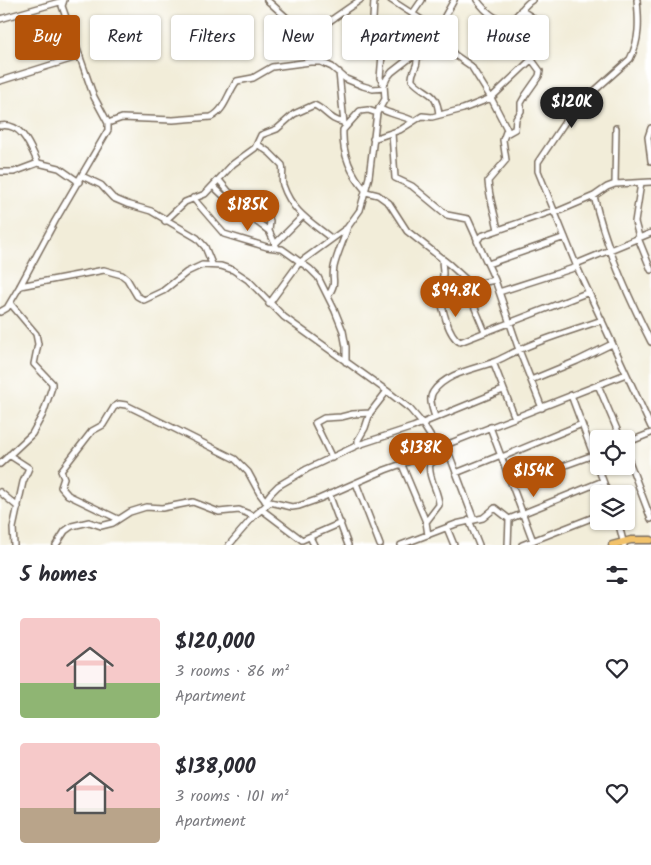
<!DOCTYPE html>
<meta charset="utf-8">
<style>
body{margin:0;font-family:Kalam,sans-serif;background:#f2f2f3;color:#2b2b33;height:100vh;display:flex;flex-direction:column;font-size:19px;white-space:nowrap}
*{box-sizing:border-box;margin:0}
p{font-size:16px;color:#7c7c81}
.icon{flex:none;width:28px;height:28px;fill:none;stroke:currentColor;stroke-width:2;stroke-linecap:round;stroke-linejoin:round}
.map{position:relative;height:545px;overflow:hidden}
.side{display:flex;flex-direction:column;background:#fff;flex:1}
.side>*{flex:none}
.top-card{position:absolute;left:15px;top:15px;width:621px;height:45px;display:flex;gap:10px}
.tools{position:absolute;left:590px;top:430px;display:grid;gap:10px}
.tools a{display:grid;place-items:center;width:45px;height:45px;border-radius:5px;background:#fff;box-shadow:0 1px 4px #0004;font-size:25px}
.price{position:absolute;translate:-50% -42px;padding:0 11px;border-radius:18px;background:#b45309;color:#fff;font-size:16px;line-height:32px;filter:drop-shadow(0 1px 2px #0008)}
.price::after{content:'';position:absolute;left:50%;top:30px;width:15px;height:11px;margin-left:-8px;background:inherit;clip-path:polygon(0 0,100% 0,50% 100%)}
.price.active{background:#222;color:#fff}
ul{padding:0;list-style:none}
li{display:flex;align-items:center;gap:15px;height:125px;padding:0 20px}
li span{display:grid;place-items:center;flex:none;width:140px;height:100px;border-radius:5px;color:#555}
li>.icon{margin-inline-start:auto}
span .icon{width:60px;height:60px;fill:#fffc;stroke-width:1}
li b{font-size:21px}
h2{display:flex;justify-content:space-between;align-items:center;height:60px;padding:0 20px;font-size:21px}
.chip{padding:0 18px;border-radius:5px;background:#fff;box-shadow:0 1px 4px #0004;font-size:18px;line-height:45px}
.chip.active{background:#b45309;color:#fff}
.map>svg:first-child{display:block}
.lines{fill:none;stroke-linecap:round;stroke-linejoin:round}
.minor-casing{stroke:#7b6e5f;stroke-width:8}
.major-casing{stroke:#7b6e5f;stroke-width:9}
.minor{stroke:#fff;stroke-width:5}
.major{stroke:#f2c26a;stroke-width:6}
</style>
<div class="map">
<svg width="651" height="545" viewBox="0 0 651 545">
<rect width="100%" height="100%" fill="#fff"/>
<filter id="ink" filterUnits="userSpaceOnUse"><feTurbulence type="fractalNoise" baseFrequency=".02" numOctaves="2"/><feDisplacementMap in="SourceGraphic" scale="10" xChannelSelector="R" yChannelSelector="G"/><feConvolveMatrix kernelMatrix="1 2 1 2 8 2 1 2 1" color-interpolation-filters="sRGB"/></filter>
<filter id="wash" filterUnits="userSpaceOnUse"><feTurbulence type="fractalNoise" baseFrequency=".0096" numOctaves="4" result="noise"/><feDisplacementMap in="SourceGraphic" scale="20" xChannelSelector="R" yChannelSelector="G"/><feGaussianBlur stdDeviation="1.12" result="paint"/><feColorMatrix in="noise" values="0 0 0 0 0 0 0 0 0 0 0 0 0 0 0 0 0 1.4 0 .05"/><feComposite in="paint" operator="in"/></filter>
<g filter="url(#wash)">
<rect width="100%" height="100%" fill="#f2edd9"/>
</g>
<g filter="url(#ink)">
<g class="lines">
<defs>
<path id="minor" d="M267,0L296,26L306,33L321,27L360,0
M374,0L373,19L369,40L370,44L382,55L380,78L384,85
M391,0L422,20L437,41
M477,0C485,11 494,20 508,22C518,18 522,6 532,0
M637,0C639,21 640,40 630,59L573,110L542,156L538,162V171L577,267L651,427
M413,13L422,0
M0,19L63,1
M439,38L455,55L471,66L491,98L507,129L503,140L506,160L488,181C489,198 495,213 498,230
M417,56C419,68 411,70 412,80C425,95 437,90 439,115
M339,72L344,124
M0,81L80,56
M379,108C390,115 402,115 413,121
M108,123L122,118L173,120L211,117C225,111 228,92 237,81L253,78L272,67L310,62H321L332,67L346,79L363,86L373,89L384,88
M0,126C22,122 30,146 38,163
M651,128L648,137L651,161
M392,133L395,178L412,186L447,215L468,219L477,239
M506,134L515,129L516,119L521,111V103L525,96L539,76L540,71L532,60
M373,139L400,130L422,116L432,117L463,109L491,98L534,57L538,42L533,32L534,26L532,17L521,10
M257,144L270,153L282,165C284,172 281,178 283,185C292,212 311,222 332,239
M0,172H14L38,163L59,168L79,182
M82,176L101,185L113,198L127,204L151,211L197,238L205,247L212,264
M219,180L229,192L257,206L268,215L270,221L269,231L277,248
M615,184L616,128
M213,186L230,202L269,231
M366,191C351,174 342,153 343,130L360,111L368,110L377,113
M366,192L378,195L389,203L407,231L450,265L470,283L476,284L495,280
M594,196C606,248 627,294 651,342
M193,198L224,234L267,247L282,249L310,269L318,277L335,311L343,331L346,347V362
M554,213L594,196L607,187L615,184L651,182
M165,221L185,202L205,194L233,164L255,148L261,135L277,129L294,114L314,105C325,109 330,121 343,122
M639,237L635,222L641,183
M638,238L651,270
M276,243L302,217
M442,258C442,264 443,269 443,274C443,281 439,287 440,294C442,307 448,336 460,342L589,292
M488,264L565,237
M576,264L651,233
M462,277L485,332
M20,286L104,270L122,275L127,279L137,296L144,300L163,291L187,272L202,265L221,266L233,270L248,280L284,317L387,391L410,409L422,423L438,448L626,374
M499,292L577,267
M328,296C338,281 331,281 334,267C337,254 343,242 347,229
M269,304L299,263L347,228L360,210L369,177L377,113L385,99L384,85L387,78L392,72L410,58L423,55L434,45L439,38L445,16L454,0
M0,312L7,308L20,286L55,221L108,130V123L94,97L62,6L64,0
M493,362L515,418
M531,380L577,361L612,344
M598,385L621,439
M571,395L608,494
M542,408L519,350L495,280L477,241L481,236L553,211
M435,417C433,410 428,399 433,392C446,373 475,369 494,362C503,358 510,354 519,350C545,338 574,330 602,320
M490,427L533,541
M626,443L651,433
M358,445V440L365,428L370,413
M448,451L474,520
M626,453L651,519
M9,455L29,468L23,482L13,528L14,545
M502,457L582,424
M332,458L315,423L324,418L341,417L353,414L370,413L387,391
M0,464L32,434L43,414L52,387V383L34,364L38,344L36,334L10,303
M402,465L426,522L428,535
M456,473L501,455
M356,483L380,545
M513,484L599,453
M0,492L18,507
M329,494L348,545
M265,501L271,493L278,486L307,469L358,445L413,427L503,390
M261,509L302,540L341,523
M118,519L68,495L61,487L64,478L61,471L92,431L103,425L114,407L119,404L126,405L165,424L235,459L248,472L260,494L267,503
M469,520L479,545
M618,521L624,545
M426,522L439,505C439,491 427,477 430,464L448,452
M447,528L454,545
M310,537L314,545
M56,545L65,531L72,526L89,522L101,526L113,523L130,512L146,507L162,508L193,502L219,512L239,510L254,516
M229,545L254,516L270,502L292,507L299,506L319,499L385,470L424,456L438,448
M401,545L456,524L483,518L495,508L509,519
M508,545L509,519L603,481
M522,545L599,515"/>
<path id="major" d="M612,545L631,540H651"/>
</defs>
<!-- minor casing -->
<use href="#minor" class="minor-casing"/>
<!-- major casing -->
<use href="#major" class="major-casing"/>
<!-- minor -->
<use href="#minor" class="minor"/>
<!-- major -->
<use href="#major" class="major"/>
</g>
</g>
</svg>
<div class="tools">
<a><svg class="icon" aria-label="locate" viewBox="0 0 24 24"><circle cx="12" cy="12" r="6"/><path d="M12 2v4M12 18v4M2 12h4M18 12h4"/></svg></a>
<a><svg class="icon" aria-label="layers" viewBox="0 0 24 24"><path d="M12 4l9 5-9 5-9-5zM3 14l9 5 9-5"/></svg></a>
</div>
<b class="price active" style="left:572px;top:129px">$120K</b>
<b class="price" style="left:248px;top:232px">$185K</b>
<b class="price" style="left:456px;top:318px">$94.8K</b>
<b class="price" style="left:421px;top:475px">$138K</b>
<b class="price" style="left:534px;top:498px">$154K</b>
<div class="top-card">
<a class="chip active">Buy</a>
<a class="chip">Rent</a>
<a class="chip">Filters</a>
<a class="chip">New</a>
<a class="chip">Apartment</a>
<a class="chip">House</a>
</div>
</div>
<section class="side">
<h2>5 homes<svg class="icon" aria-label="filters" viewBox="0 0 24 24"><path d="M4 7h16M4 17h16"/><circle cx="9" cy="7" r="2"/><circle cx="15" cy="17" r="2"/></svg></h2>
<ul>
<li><span style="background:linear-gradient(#f6c9c9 65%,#8fb573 0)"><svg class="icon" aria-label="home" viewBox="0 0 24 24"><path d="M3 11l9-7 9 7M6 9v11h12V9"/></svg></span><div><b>$120,000</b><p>3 rooms · 86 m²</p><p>Apartment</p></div><svg class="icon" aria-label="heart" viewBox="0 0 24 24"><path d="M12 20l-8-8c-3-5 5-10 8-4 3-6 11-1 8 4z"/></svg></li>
<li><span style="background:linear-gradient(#f6c9c9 65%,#b9a48a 0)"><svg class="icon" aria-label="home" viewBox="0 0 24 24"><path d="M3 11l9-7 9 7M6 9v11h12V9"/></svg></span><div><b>$138,000</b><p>3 rooms · 101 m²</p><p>Apartment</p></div><svg class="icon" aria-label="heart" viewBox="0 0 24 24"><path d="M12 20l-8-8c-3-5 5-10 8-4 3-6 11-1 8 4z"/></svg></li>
</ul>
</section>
